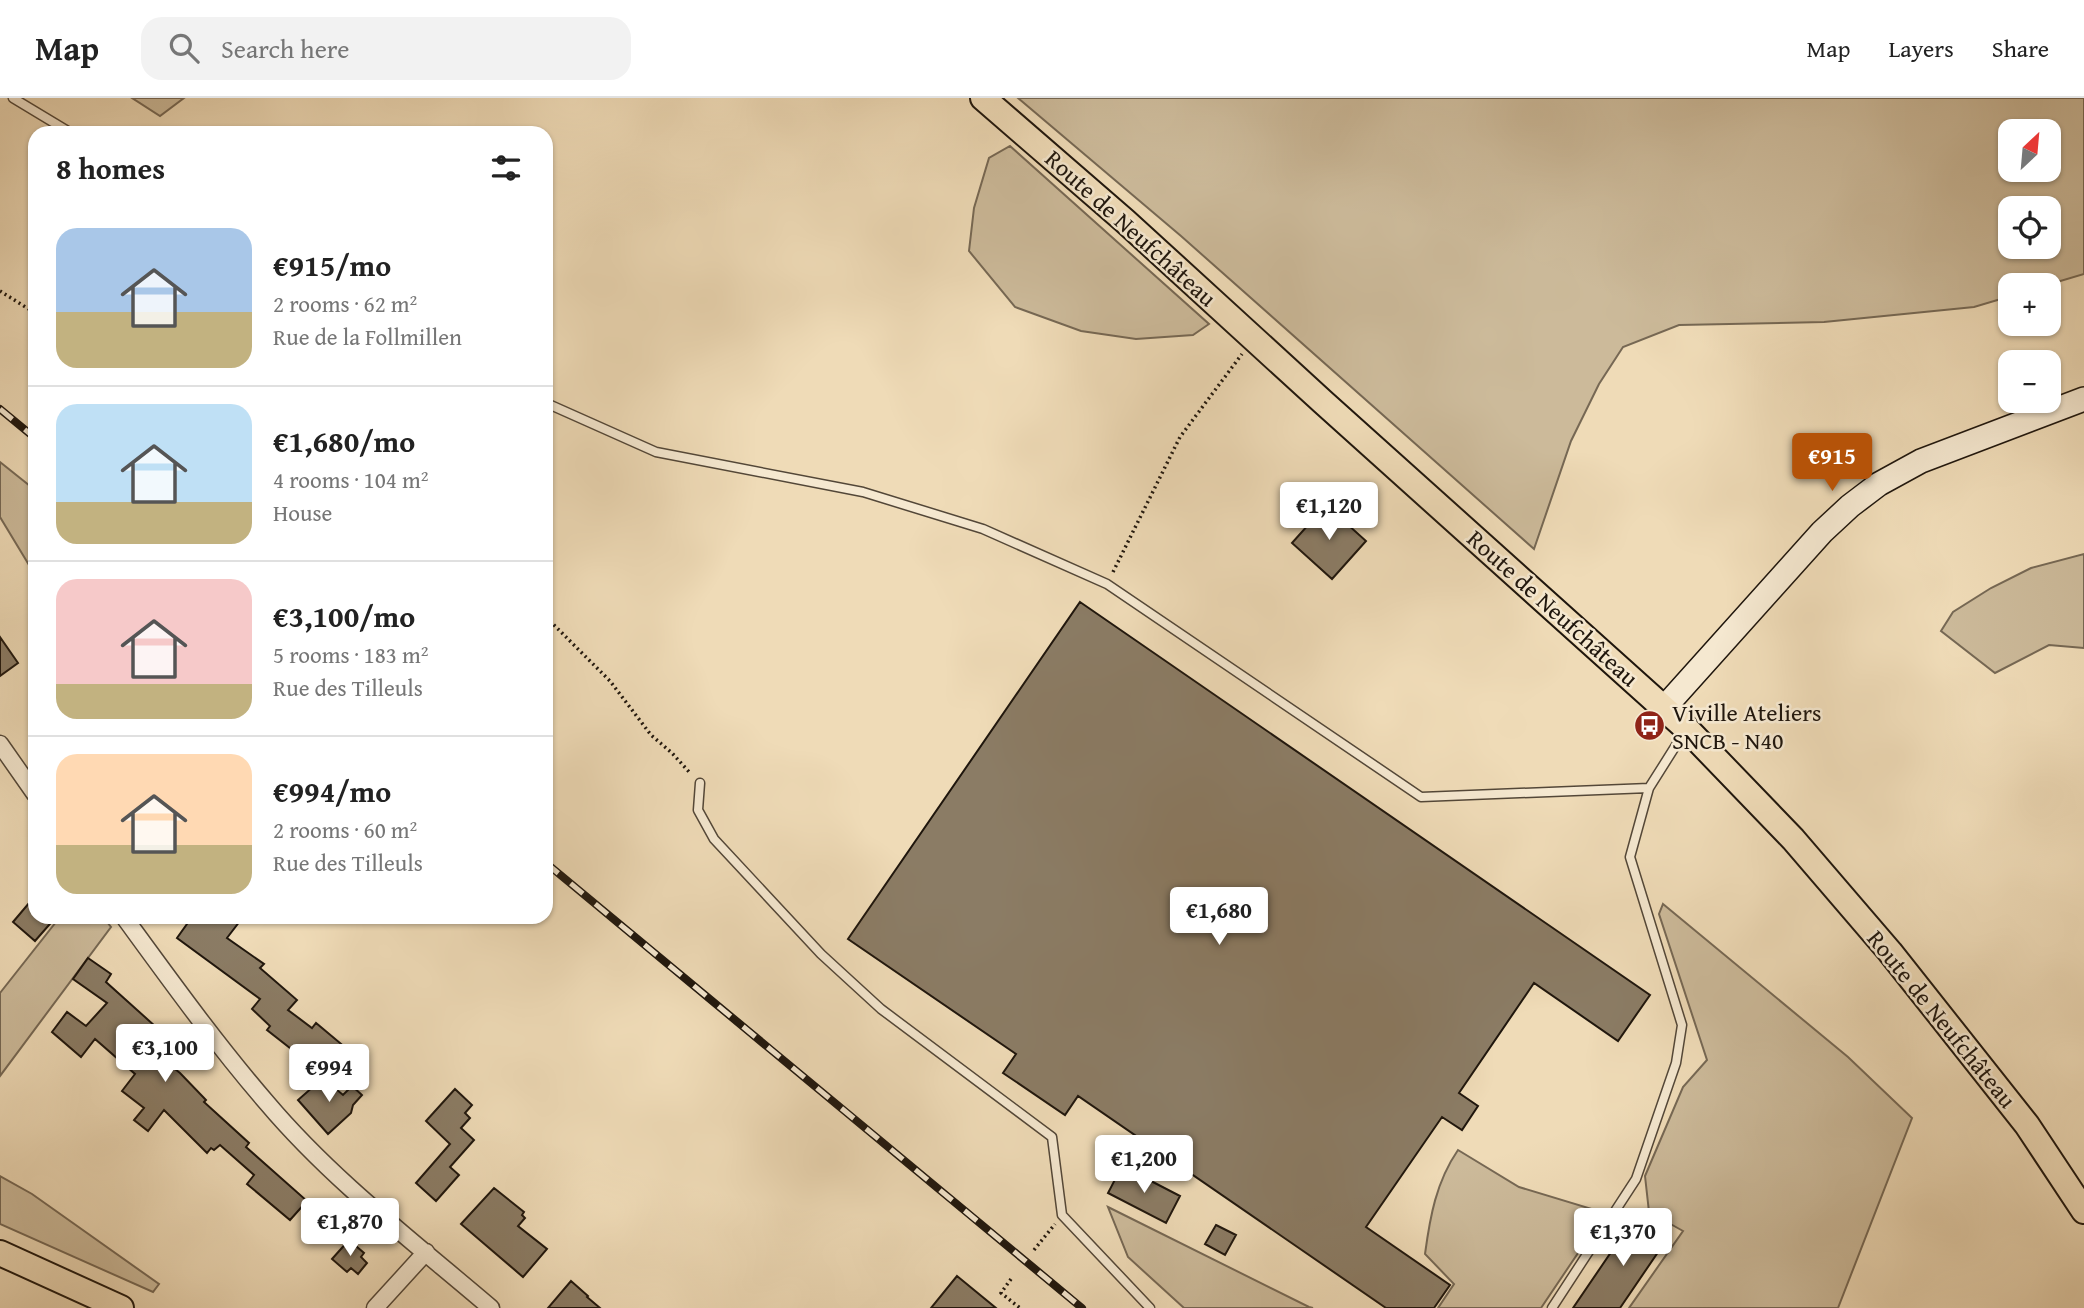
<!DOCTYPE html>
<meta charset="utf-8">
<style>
body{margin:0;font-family:"Gentium Book Plus",serif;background:#f2f2f2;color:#222;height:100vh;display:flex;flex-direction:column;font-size:26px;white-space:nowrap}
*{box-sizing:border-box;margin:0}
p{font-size:23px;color:#767676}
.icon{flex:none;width:38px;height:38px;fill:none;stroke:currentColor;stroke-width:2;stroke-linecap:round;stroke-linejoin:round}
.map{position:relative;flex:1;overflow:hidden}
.drawer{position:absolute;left:28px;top:28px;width:525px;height:798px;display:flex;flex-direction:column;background:#fff;border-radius:21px;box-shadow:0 2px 5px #0004}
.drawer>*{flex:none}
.needle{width:46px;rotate:26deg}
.fabs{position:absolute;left:1998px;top:21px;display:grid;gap:14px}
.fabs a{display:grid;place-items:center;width:63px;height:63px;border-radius:14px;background:#fff;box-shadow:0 2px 5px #0004;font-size:35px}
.price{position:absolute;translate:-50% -60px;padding:0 16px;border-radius:7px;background:#fff;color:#222;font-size:23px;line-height:46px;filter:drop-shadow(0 2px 4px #0008)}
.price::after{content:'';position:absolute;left:50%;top:42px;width:21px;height:16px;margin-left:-10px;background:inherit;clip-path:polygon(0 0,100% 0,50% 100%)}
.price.current{background:#b45309;color:#fff}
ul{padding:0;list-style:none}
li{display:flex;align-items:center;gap:21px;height:175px;padding:0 28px}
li+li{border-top:2px solid #e0e0e0}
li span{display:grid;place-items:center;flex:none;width:196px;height:140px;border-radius:21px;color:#555}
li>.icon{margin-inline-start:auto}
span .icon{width:84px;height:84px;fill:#fffc;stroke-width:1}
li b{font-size:30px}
h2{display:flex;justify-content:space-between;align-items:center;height:84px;padding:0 28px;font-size:30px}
header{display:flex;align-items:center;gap:42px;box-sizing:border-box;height:98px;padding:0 35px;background:#fff;border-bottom:2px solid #e0e0e0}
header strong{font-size:33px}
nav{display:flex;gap:38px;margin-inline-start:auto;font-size:24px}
.search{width:490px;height:63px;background:#f2f2f2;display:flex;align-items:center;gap:18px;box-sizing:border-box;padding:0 24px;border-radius:21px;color:#767676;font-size:26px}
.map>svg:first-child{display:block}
.green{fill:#ccba9a;stroke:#766854;stroke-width:2;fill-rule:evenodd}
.building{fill:#8b7c65;stroke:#1f160d;stroke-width:2}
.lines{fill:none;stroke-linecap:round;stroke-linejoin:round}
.lane-casing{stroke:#534738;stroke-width:11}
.street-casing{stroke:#534738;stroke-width:19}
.secondary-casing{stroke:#1f160d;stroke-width:26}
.primary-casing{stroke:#1f160d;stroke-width:28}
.path{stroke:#1f160d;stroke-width:3.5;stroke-dasharray:2 3.5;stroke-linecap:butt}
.lane{stroke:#f5e8d0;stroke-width:8}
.street{stroke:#f5e8d0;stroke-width:16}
.secondary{stroke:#f5e8d0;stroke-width:23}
.primary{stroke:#efdbb7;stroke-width:24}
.rail-casing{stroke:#1f160d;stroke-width:8}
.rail{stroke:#f5e8d0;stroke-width:5;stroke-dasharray:16;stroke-linecap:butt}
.labels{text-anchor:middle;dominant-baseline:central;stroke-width:5;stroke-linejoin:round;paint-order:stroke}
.street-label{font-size:24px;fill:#1f160d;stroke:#f5e8d0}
.poi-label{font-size:24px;fill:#1f160d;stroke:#f5e8d0;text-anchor:start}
</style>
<header>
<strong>Map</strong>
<div class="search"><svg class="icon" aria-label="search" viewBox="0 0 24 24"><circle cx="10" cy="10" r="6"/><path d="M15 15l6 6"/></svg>Search here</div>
<nav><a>Map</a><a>Layers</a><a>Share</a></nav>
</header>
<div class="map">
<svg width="2084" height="1210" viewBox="0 0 2084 1210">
<rect width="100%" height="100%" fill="#efdbb7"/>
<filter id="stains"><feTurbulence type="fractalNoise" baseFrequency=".00286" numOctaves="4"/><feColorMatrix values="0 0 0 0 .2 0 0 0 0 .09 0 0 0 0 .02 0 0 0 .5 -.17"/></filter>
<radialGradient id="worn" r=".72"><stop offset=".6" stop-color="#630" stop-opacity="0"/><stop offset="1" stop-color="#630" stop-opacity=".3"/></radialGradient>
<!-- green -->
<path class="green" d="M132,0H184L160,18Z
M1018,0H2084V176L2047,187H2011V198L1974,209L1824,224L1679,227L1623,249L1599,286L1571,343L1534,451L1181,138ZM2049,33V72H2011V33ZM2049,110V149H2011V110Z
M1010,48L1209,226L1193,237L1136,241L1081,233L1015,209L969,153L974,110L989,60Z
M0,364L35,392V477L0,419Z
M2084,456V550L2049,547L1995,575L1941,533L1953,514L1991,490L2031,470Z
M1663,806L1848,959L1912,1020L1838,1210H1629L1683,1133L1649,1114L1645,1078L1683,989L1707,962L1659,816Z
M60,819H103L111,829L0,978V895Z
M1458,1052L1519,1089L1605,1115L1541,1210H1438L1454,1186L1425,1156C1430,1119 1436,1084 1458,1052Z
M0,1078L32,1096L159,1186L153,1194L0,1126Z
M1108,1109L1309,1209L1313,1210H1184L1128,1159Z"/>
<!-- building -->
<path class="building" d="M1326,407L1366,443L1332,481L1292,445Z
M1080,504L1650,897L1618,943L1534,885L1459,995L1478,1008L1462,1032L1442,1019L1366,1129L1450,1187L1434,1210H1386L1078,998L1065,1017L1003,975L1016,956L848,841Z
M0,539L18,565L0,578Z
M35,798V819H56L35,843L13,824Z
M192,819H243L227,840L264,866L260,870L297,902L288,912L312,930L316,925L346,950L323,976L267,932L270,928L252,911L260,901L177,840Z
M88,860L111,876L106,884L156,929L141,944L180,975L206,1002L204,1004L249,1045L246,1049L307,1103L290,1122L247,1086L254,1077L220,1047L214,1052L211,1050L207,1055L164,1012L148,1033L134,1022L144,1010L122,993L135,976L95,941L81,959L52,934L67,914L86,928L107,905L73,881Z
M323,980L343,997L352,988L362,997L353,1007L351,1015L328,1036L298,1002Z
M455,991L472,1007L465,1015L470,1020L461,1030L474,1042L450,1069L459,1077L436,1103L416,1085L450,1046L426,1023Z
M1122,1068L1180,1098L1166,1125L1108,1095Z
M494,1090L524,1114L522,1117L525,1120L518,1128L547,1151L523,1179L461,1126Z
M1635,1119L1667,1141L1620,1210H1573Z
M1216,1127L1236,1137L1225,1157L1205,1146Z
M349,1142L364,1155L361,1159L367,1165L358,1176L351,1170L347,1174L332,1161Z
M957,1178L996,1210H931Z
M571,1183L588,1198L587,1199L600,1210H548Z"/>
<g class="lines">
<defs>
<path id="lane" d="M13,0L71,35
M546,305L656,354L863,394L983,431L1107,486L1421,699L1649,690
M700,685L698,712L714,741L821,856L881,911L1052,1039L1062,1117L1150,1210
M1552,1210L1636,1081L1676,965L1682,927L1630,759L1649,690L1685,633"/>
<path id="street" d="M0,646L35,696
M124,819C170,882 216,946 267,1005C332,1082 415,1145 491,1210
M375,1210L426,1154"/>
<path id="secondary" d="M1664,610L1822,434L1850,408L1879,386L1921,363L2084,301"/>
<path id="primary" d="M983,0L1125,123L1323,304L1687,631L1793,741L1890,854L2027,1027L2084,1113
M0,1155L121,1210"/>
</defs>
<!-- lane casing -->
<use href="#lane" class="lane-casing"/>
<!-- street casing -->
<use href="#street" class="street-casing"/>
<!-- secondary casing -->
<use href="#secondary" class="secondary-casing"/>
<!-- primary casing -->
<use href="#primary" class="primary-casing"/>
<!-- path -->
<path class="path" d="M0,193L35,215
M1113,474L1180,339L1242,256
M546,519L610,583L651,637L672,655L691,676
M1034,1152L1055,1126
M1011,1181L1001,1195L1020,1210"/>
<!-- lane -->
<use href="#lane" class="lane"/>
<!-- street -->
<use href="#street" class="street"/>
<!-- secondary -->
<use href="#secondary" class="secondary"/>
<!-- primary -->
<use href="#primary" class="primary"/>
<defs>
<path id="rail" d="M0,311L35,340
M546,765L1082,1210"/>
</defs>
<!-- rail casing -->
<use href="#rail" class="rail-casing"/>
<!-- rail -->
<use href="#rail" class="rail"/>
</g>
<!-- icons -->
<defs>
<symbol id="bus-disc" viewBox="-11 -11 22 22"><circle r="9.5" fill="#8f2418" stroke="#f5e8d0"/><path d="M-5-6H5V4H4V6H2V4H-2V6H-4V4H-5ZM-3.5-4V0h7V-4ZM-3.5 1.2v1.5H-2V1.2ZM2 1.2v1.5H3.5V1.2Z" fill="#fff"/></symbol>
</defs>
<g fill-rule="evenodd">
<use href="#bus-disc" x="1632" y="610" width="35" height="35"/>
</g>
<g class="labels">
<!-- street labels -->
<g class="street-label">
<text transform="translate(1131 130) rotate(42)">Route de Neufchâteau</text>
<text transform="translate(1553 510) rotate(42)">Route de Neufchâteau</text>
<text transform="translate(1942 921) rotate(51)">Route de Neufchâteau</text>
</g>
<!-- poi labels -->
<g class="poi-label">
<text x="1672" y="614">Viville Ateliers<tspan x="1672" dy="28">SNCB - N40</tspan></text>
</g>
</g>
<rect width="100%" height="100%" filter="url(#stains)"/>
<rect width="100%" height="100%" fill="url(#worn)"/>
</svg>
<div class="fabs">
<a><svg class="needle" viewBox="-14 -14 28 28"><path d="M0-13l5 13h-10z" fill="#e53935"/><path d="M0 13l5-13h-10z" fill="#767676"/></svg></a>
<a><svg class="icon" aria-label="locate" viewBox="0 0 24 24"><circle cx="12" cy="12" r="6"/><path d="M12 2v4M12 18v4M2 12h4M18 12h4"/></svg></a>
<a>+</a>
<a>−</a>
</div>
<b class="price current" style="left:1832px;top:395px">€915</b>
<b class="price" style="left:1329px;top:444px">€1,120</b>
<b class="price" style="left:1219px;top:849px">€1,680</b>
<b class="price" style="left:165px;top:986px">€3,100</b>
<b class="price" style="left:329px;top:1006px">€994</b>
<b class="price" style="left:1144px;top:1097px">€1,200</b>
<b class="price" style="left:350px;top:1160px">€1,870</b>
<b class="price" style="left:1623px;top:1170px">€1,370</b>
<section class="drawer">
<h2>8 homes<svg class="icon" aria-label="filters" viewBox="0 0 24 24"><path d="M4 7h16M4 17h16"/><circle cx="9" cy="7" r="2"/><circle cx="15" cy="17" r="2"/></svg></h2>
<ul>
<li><span style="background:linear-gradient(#a9c7e8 60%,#c2b280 0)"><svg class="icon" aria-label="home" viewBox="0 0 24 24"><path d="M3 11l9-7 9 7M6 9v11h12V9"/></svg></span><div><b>€915/mo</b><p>2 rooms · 62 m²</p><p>Rue de la Follmillen</p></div></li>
<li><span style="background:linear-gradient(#bfe0f5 70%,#c2b280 0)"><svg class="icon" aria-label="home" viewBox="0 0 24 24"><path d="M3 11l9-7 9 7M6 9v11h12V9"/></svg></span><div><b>€1,680/mo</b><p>4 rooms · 104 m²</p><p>House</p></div></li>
<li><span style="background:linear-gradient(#f6c9c9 75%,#c2b280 0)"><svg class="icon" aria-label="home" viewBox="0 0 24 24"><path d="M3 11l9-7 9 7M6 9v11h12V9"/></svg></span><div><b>€3,100/mo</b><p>5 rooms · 183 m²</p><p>Rue des Tilleuls</p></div></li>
<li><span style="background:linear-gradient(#ffd9b3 65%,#c2b280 0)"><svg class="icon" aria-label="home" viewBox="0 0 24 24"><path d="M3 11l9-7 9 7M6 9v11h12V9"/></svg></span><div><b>€994/mo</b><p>2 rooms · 60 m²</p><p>Rue des Tilleuls</p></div></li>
</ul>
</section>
</div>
